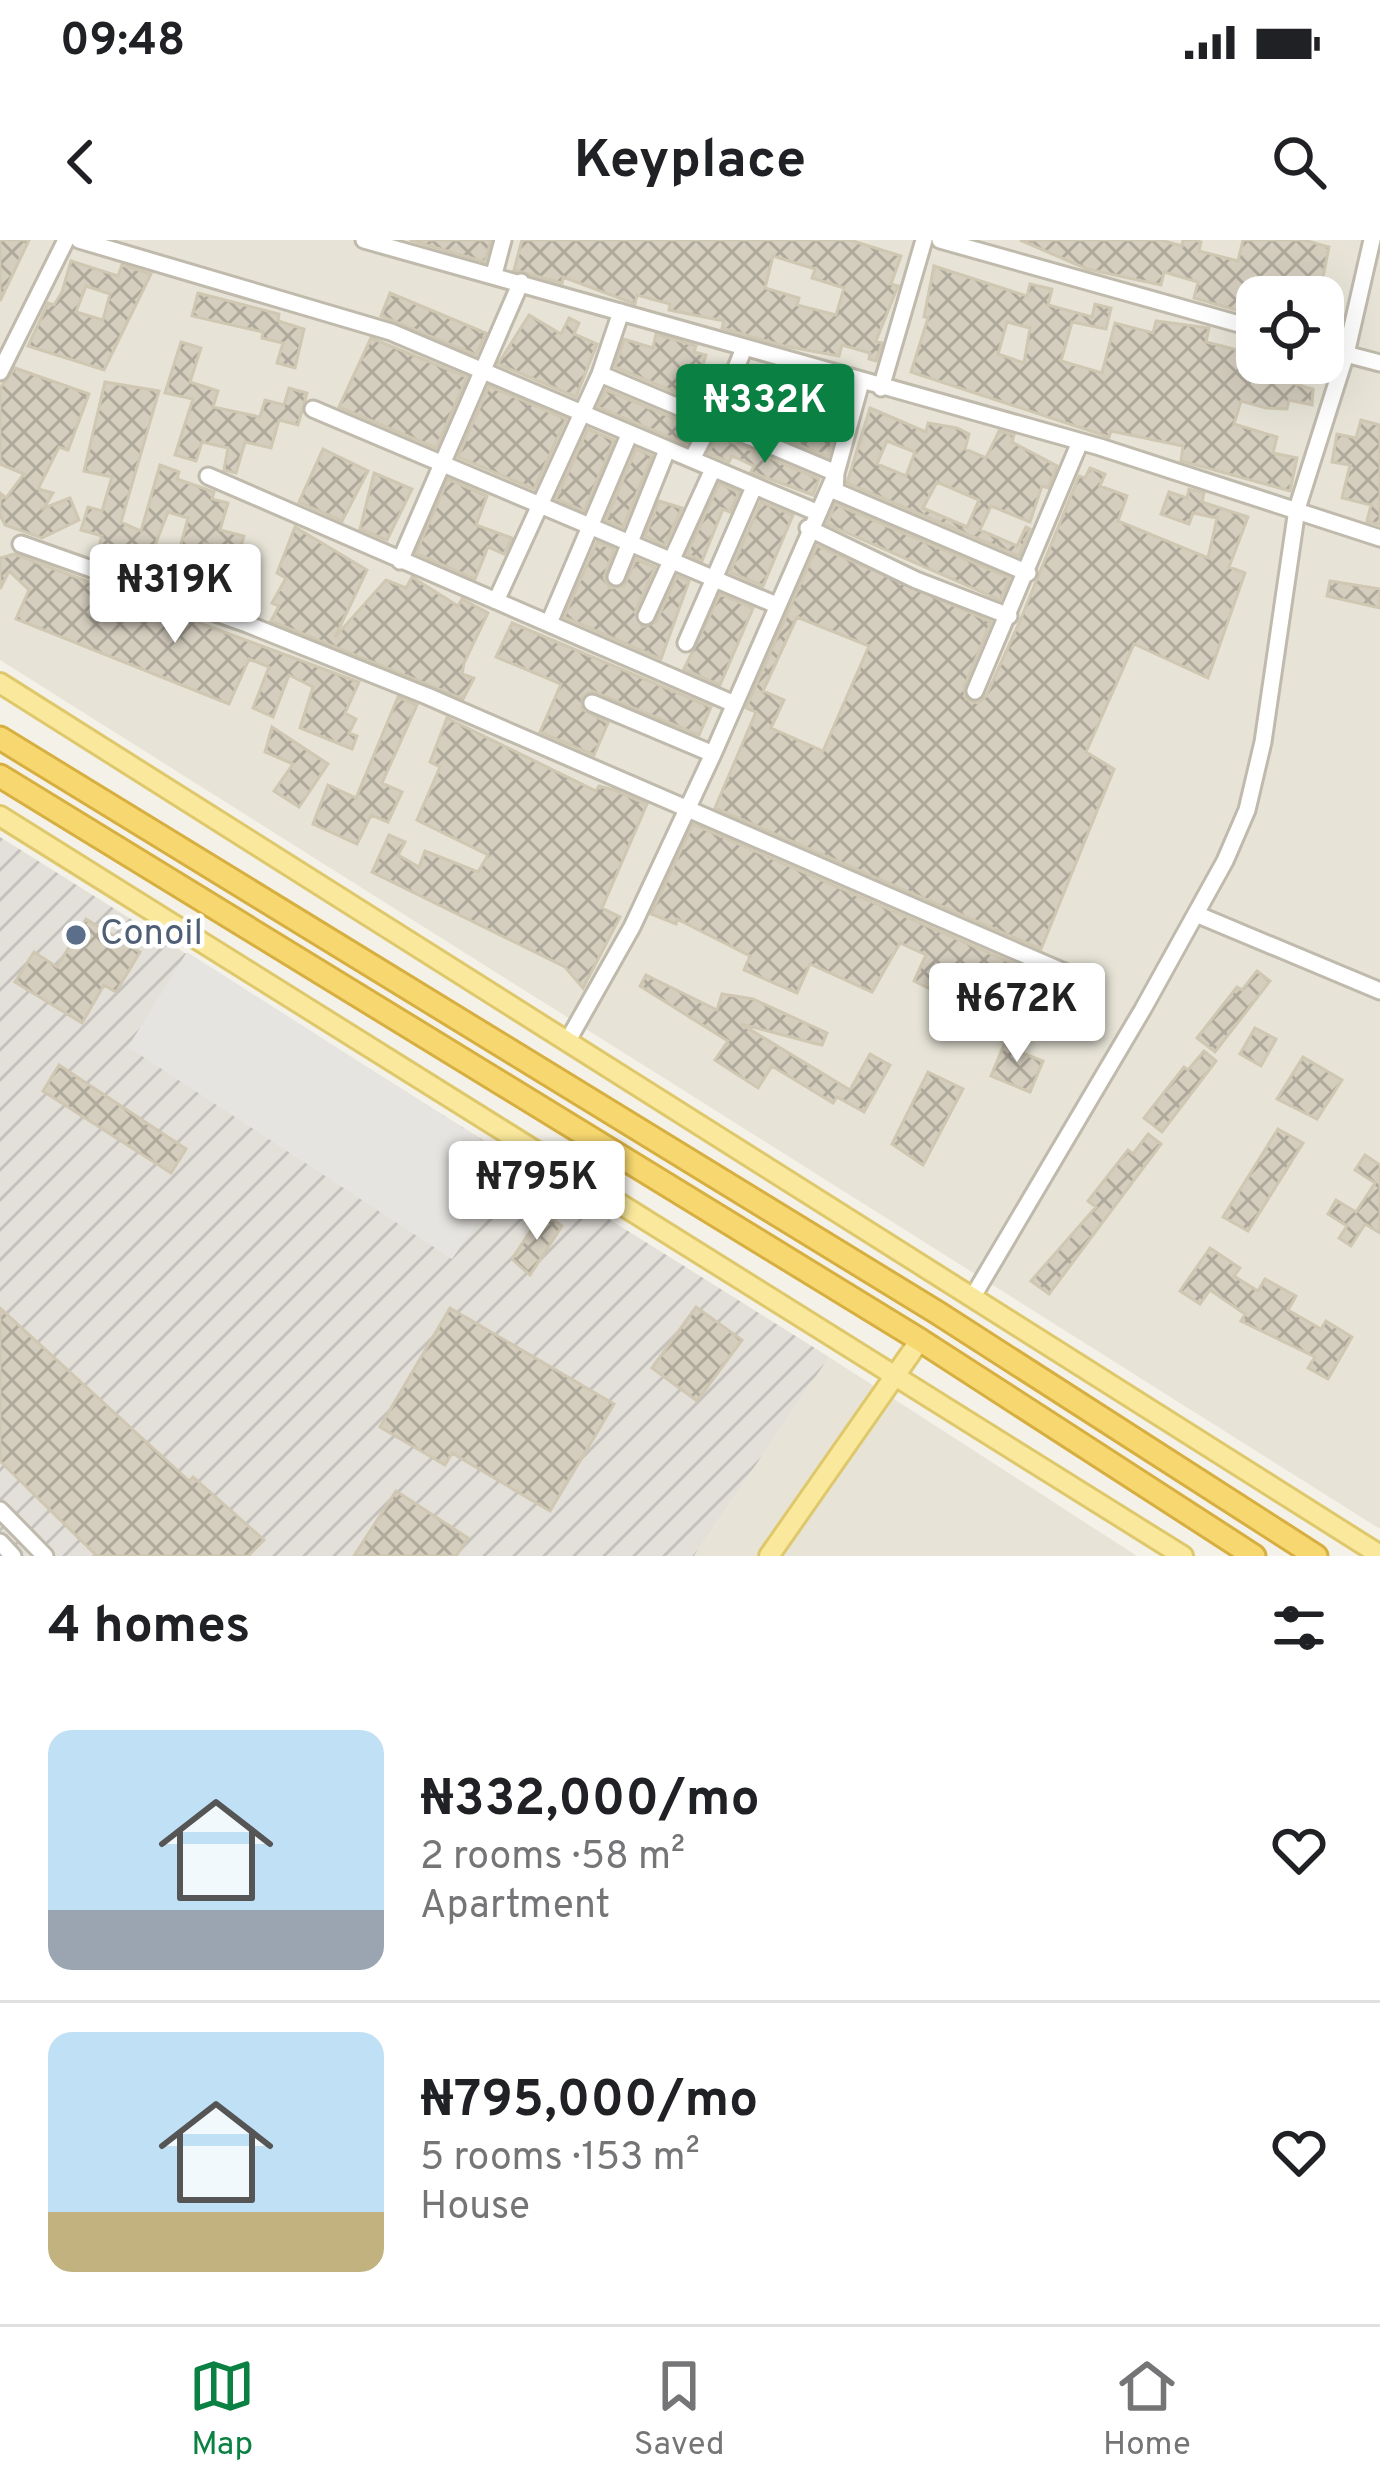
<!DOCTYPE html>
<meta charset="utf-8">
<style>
body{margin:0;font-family:Overpass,sans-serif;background:#f2f2f2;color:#202124;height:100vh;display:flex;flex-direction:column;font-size:45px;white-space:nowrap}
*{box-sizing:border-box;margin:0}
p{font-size:39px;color:#757577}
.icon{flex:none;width:66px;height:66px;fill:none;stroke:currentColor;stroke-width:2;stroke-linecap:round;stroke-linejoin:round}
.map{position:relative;height:1316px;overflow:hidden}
.details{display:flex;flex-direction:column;background:#fff;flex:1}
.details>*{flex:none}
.tools{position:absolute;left:1236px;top:36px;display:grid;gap:24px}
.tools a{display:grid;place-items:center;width:108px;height:108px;border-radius:24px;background:#fff;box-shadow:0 12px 48px #0002;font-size:60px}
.price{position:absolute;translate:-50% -102px;padding:0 27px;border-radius:12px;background:#fff;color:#222;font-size:39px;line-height:78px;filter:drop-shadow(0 3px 6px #0008)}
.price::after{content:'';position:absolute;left:50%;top:72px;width:36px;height:27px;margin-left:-18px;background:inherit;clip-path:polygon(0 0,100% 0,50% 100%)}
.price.selected{background:#0b8043;color:#fff}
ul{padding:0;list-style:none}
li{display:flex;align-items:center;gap:36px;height:300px;padding:0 48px}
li+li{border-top:3px solid #e0e0e0}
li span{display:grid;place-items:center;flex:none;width:336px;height:240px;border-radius:24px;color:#555}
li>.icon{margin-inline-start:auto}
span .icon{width:144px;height:144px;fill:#fffc;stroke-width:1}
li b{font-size:51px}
h2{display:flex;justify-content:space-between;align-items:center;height:144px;padding:0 48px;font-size:51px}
.status{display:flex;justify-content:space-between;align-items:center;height:84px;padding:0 60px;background:#fff;direction:ltr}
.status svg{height:33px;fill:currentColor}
header{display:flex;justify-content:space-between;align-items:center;height:156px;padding:0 48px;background:#fff;font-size:54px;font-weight:700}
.tab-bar{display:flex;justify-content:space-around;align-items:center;height:168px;border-top:3px solid #e0e0e0;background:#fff;font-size:33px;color:#757577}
.tab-bar a{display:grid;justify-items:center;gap:6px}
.tab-bar .selected{color:#0b8043}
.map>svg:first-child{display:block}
.residential{fill:#e7e4d7;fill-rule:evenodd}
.industrial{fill:url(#industrial-furrows)}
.parking{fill:#e5e4e0}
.building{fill:url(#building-cross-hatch);stroke:#cfc7b2;stroke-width:3;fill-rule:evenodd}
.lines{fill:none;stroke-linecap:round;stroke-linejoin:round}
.minor-casing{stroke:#bfbaac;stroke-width:21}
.major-casing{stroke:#dfc86c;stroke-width:24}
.highway-casing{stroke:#d7af40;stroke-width:27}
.minor{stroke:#fff;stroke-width:15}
.major{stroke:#fae99c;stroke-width:18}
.highway{stroke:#f7d870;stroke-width:21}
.service-dot{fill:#5c6f8a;stroke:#fff;stroke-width:4.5}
.labels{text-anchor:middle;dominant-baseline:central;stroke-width:9;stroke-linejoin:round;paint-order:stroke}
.service-label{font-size:36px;fill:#4e5e75;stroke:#fff;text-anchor:start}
</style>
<div class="status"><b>09:48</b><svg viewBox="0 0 49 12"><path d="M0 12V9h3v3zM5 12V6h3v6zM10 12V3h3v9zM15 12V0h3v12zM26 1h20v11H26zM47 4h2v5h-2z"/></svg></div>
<header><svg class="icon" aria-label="back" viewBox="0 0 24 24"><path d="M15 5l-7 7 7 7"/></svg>Keyplace<svg class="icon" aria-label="search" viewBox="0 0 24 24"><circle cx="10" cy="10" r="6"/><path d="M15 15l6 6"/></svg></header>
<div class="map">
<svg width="1380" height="1316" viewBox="0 0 1380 1316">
<defs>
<pattern id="industrial-furrows" width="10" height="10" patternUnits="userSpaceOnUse" patternTransform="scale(3)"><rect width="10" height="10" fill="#e3e0da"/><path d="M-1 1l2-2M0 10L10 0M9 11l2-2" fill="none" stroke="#c4c1bc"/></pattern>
<pattern id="building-cross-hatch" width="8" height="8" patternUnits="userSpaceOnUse" patternTransform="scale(3)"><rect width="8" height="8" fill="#d5cebf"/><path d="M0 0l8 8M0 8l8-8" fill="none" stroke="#afa99c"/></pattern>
</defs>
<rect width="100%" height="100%" fill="#f4f1e9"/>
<!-- residential -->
<path class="residential" d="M0,0H1380V1289L0,420ZM1257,57H1323V123H1257Z
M829,1117L1137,1316H694Z"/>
<!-- industrial -->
<path class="industrial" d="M0,597L829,1117L694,1316H0Z"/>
<!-- parking -->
<path class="parking" d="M187,712L518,923L452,1019L128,807Z"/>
<!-- building -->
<path class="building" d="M0,0H29L0,61Z
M410,0H491L485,22Z
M522,0H850L901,16L891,44L898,46L876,101L882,103L876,121L869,119L870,113L842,105L839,116L784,106L722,88L724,81L669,70L670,64L637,55L635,64L563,37L562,43L514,30ZM773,16L815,29L812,38L844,48L836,75L797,65L799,58L765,48Z
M1020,0H1161L1182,6L1183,0H1195L1201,2L1199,11L1238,21L1243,0H1304L1329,7L1319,57H1257V76L1194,58L1198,42L1164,32L1161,45L1087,29Z
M71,21L118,36L122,25L151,34L104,130L28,106L48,63L54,65L62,52ZM86,46L110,54L103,80L76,72Z
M934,26L1027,56L1030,44L1052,49L1048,65L1092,77L1095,64L1111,68L1106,89L1072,82L1061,121L1102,133L1115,83L1153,93L1156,81L1209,88L1206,102L1257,115V123L1299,126L1295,144L1313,149L1312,165L1289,160L1287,169L1266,168L1241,161L1234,184L1277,197L1273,213L1297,218L1290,251L1181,221L1183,206L1111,191L1109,197L911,132L928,78L924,77ZM1007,82L1030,88L1024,123L998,114Z
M198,53L279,74L278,81L304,89L295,128L277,123L283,103L262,98L263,92L192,76Z
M390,53L486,93L476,115L381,76Z
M529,75L561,94L569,78L579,83L574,94L597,104L576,157L498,124Z
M656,94L696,106L694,112L706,115L702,128L720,135L708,166L615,127L624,99L653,108Z
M371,98L467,137L436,208L339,167Z
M181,102L201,108L190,142L218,151L213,167L260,177L265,160L284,165L289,148L307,153L298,185L279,180L271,208L245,202L236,233L224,230L228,208L202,202L196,221L175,215L193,159L165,153Z
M15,128L89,154L68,210L59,207L38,249L53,253L44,268L70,258L79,280L42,298L5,285L0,275V253L6,258L24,234L0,224V148Z
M773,132L834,155L820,194L833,199L828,217L730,176L742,146L752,149L757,135L771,140Z
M105,142L159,151L121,282L141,291L160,225L179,232L177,239L214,252L212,259L228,263L220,290L244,296L227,352L241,358L237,368L194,353L199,341L214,347L226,309L204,303L191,348L171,342L188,278L168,272L146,328L98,310L102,296L81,290L88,267L102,271L112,237L84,231Z
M489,146L566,179L534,249L458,217Z
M606,150L695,187L686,204L598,167Z
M870,168L926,192L928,183L957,188L969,194L965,209L986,218L999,191L1014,195L1012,202L1057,226L1048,248L1042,246L1030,282L991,266L980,290L1017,306L1026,287L1030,289L1019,316L847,243ZM887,201L915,212L906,236L877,224ZM937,242L979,260L967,287L923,268Z
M1361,180L1380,185V285L1367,281L1371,265L1342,258L1350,225L1332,222L1337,194L1356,198Z
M588,189L614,200L584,271L556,259Z
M718,196L819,239L813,255L751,232L754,226L732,216L729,222L708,213Z
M323,209L368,231L342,281L299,262Z
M636,209L652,216L623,287L606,280Z
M1090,228L1105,234L1100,246L1127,256L1118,281L1208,318L1217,278L1193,273L1189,284L1161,274L1169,252L1187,258L1189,249L1204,253L1202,262L1248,277L1229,327L1245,333L1208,438L1134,404L1086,512L1114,529L1041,709L715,568L756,472L746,468L817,306L991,382L964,447L966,459L978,463L986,456L1020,381L1079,236L1085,238ZM797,377L869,406L823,511L771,488L784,460L763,451Z
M374,233L412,249L387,300L360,289Z
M448,239L487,256L476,285L512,298L504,314L488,307L475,339L416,313Z
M719,244L739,252L730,272L723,269L702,321L687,314Z
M659,261L682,268L665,305L645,296Z
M761,262L793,275L763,346L730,332Z
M835,264L1010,338L1000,360L827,284Z
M295,287L367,330L335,397L386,340L406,348L412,337L458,366L462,359L488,373L464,423L462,434L474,438L463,459L271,381L279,366L272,363L286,338L277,333Z
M597,302L614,309L604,338L610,348L624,346L636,319L655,327L635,372L642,387L656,382L677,336L689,341L661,419L564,377Z
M14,314L359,442L345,473L356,479L349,493L357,496L352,509L300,488L313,447L289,435L273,477L253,468L269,427L249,419L229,464L16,379L29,350L9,331L0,349V318Z
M1330,341L1380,349V368L1327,356Z
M720,354L753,368L720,445L684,429Z
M512,383L711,467L699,495L592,451L582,457V469L608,483L594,515L540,492L561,444L496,417Z
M398,457L417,465L382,543L402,552L388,582L371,575L357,604L313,584L328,545L356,558Z
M447,478L596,551L599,546L614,550L647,564L602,668L620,677L583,748L565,727L372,632L389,595L405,602L398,615L419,627L425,611L478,632L488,615L417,580L440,527L430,522Z
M272,487L328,524L299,567L274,551L293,524L265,512Z
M693,584L1049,739L1031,778L973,757L968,767L914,741L926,715L900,703L872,752L810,724L797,753L744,730L750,716L677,679L676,684L651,674Z
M86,679L140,712L116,752L104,745L82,783L15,742L34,712L57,727Z
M1257,731L1270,741L1215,812L1197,798L1237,747L1242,750Z
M646,735L717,770L722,754L753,759L827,793L822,805L817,804L741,784L850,850L870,814L890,825L864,872L837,857L833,863L772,826L758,848L715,820L728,801L640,746Z
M1255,788L1276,799L1261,826L1240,814Z
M1018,789L1029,793L1022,813L1043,821L1030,852L991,836L1004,805L1012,808Z
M1204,811L1216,821L1162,892L1144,878L1184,827L1188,830Z
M1303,817L1342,840L1317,879L1277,859Z
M59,825L186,909L171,933L43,851Z
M928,832L963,849L923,925L892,904Z
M1278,889L1303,903L1248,991L1223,977Z
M1148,894L1161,904L1049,1054L1031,1041L1096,967L1088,961L1128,910L1133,914Z
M1365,915L1380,925V993L1365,984L1351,1006L1339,998L1347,986L1328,974L1336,960L1356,972L1375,943L1355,930Z
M543,972L562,986L530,1035L512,1019Z
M1210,1008L1240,1028L1234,1036L1258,1051L1265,1039L1296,1056L1288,1070L1321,1089L1326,1081L1352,1097L1328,1139L1308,1128L1315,1117L1241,1081L1245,1074L1210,1050L1200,1064L1180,1051Z
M696,1067L742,1100L697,1161L652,1128Z
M0,1068L189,1241L193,1237L264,1300L248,1316H97L0,1221Z
M450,1068L614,1164L550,1271L452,1213L445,1225L380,1187Z
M396,1251L468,1298L456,1316H354Z"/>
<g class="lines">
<defs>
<path id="minor" d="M79,0L391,92L816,272
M364,0L1100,207L1380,298
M940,0L1257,89
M494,34L503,0
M1323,108L1380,123
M0,132L66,0
M600,134L836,233L835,251L1028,333
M881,148L924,0
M313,169L774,364
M715,181L744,108
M692,219L712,181
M208,236L732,463
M808,288L916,340L1009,376
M21,304L247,384L427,456L1071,735
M400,321L521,42
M616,337L667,210
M496,361L600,134L621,72
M646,376L713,229
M549,383L629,195
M686,403L754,247
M975,451L1080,202
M592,463L713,514
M1196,674L1380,751
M567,802L632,687L713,514L836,233L861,142
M972,1058L1143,769L1225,621L1247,570L1263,502L1297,269L1346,114L1372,0
M0,1270L45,1316
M0,1302L13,1316"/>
<path id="major" d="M0,443L1380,1315
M0,576L1183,1316
M769,1316L920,1100"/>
<path id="highway" d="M0,498L938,1073L1316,1316
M0,536L920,1100L1254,1316"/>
</defs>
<!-- minor casing -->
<use href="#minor" class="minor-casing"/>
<!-- major casing -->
<use href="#major" class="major-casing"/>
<!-- highway casing -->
<use href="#highway" class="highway-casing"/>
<!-- minor -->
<use href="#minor" class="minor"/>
<!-- major -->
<use href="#major" class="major"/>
<!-- highway -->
<use href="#highway" class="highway"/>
</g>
<!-- markers -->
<circle class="service-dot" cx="76" cy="695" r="12"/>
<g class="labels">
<!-- service labels -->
<g class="service-label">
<text x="100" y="695">Conoil</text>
</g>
</g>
</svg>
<div class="tools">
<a><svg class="icon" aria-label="locate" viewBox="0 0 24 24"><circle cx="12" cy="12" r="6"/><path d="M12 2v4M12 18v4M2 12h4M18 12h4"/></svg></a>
</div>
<b class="price selected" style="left:765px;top:226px">₦332K</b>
<b class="price" style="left:175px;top:406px">₦319K</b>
<b class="price" style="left:1017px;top:825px">₦672K</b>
<b class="price" style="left:537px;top:1003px">₦795K</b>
</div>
<section class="details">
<h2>4 homes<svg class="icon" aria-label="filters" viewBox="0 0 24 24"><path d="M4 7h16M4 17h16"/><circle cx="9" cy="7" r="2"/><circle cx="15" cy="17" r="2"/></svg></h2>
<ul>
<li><span style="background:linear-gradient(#bfe0f5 75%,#9aa5b1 0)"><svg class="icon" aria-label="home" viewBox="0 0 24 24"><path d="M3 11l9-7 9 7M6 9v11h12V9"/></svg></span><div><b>₦332,000/mo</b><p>2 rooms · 58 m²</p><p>Apartment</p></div><svg class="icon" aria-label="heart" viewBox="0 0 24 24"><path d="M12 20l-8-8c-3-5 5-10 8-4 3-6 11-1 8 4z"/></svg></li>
<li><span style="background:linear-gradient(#bfe0f5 75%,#c2b280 0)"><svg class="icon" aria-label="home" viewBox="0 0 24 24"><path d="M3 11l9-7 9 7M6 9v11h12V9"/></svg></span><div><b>₦795,000/mo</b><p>5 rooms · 153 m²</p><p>House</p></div><svg class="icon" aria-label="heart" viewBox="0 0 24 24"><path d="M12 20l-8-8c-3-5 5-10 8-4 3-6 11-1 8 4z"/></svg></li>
</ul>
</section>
<nav class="tab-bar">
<a class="selected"><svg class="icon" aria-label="map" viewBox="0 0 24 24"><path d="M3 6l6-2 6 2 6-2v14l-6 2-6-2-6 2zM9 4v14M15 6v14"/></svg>Map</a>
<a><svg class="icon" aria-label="saved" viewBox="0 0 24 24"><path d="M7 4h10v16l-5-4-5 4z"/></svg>Saved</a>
<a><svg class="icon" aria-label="home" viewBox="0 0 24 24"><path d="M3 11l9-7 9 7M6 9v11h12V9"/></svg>Home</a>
</nav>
